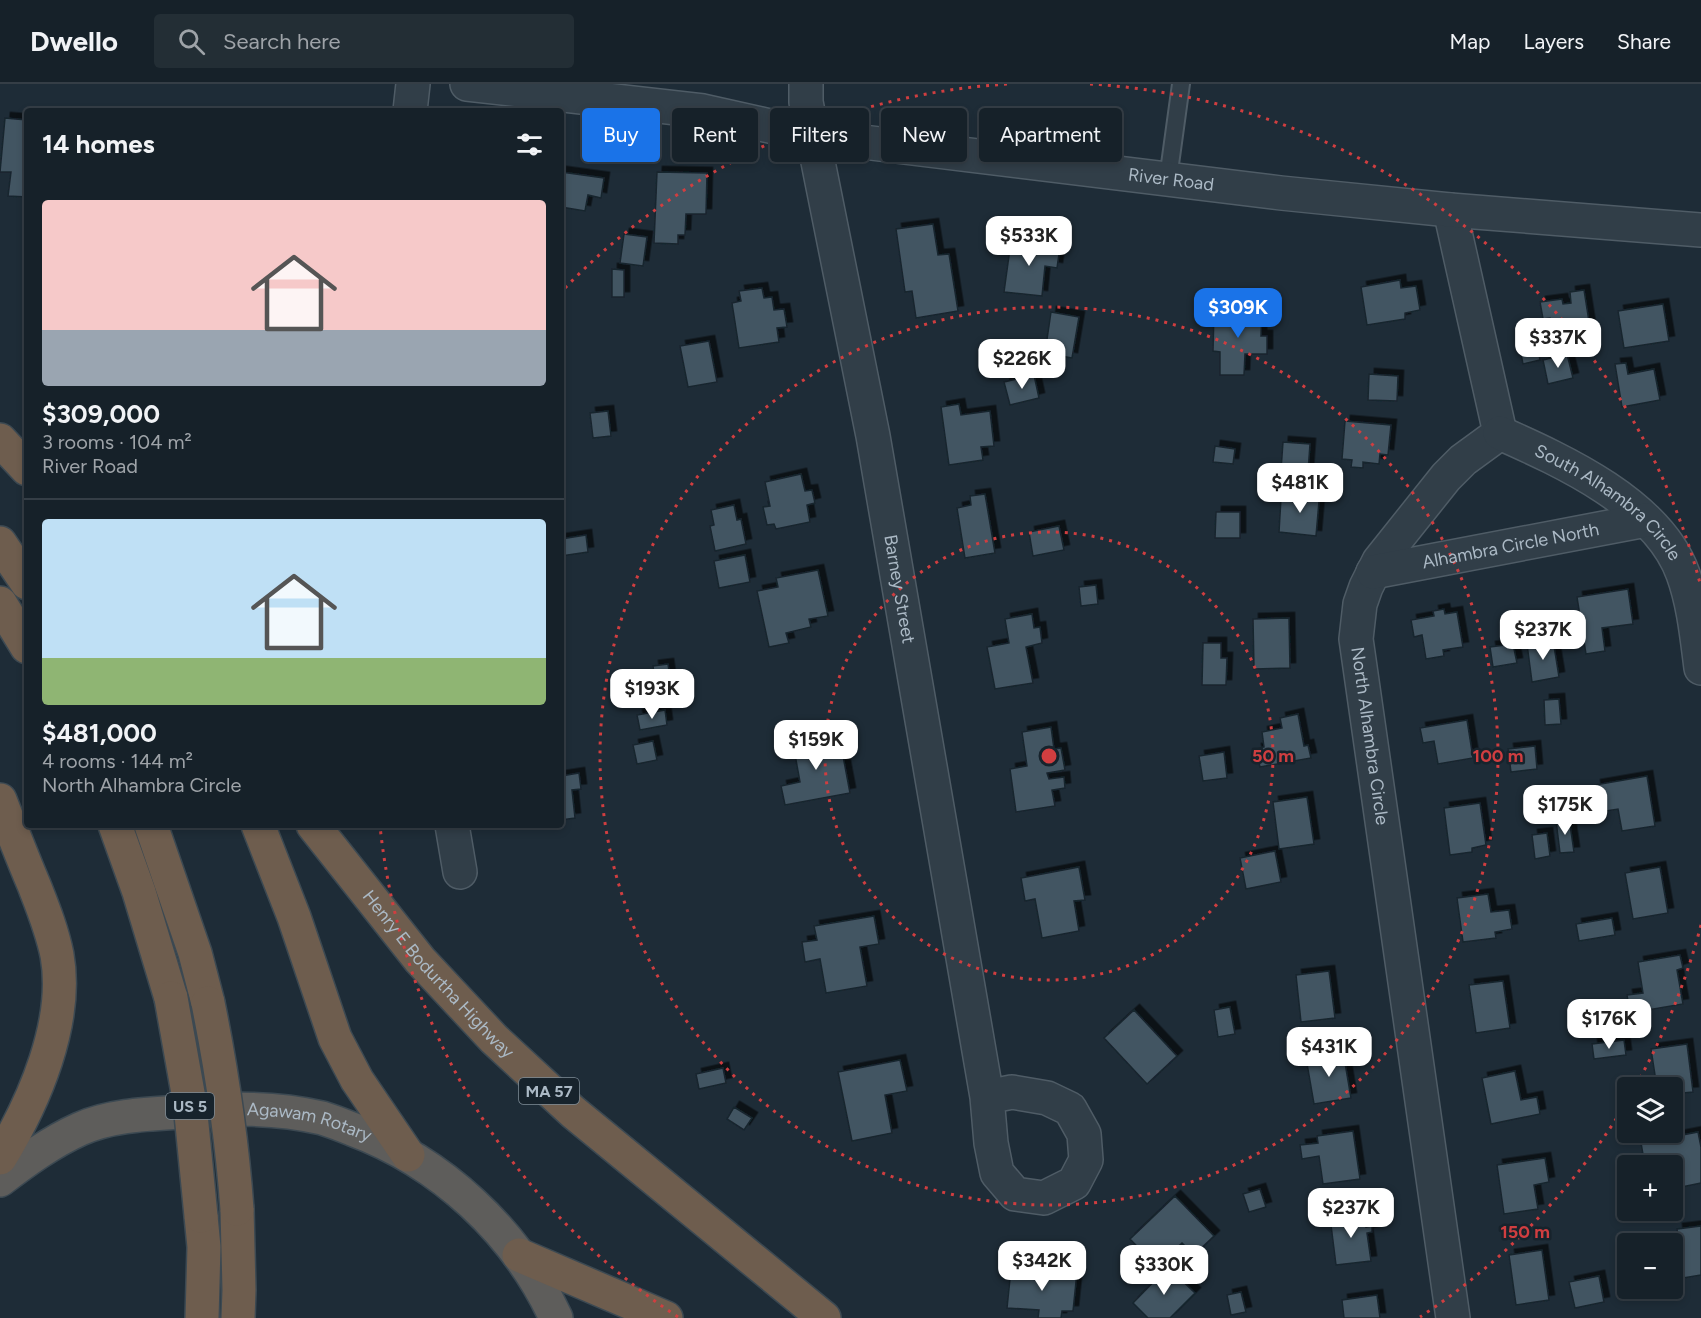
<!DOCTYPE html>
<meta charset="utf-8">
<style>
body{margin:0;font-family:Figtree,sans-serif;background:#232e35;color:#f1f3f6;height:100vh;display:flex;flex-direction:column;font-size:22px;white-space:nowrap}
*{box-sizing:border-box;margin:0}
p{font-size:20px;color:#9ea3a8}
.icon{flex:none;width:33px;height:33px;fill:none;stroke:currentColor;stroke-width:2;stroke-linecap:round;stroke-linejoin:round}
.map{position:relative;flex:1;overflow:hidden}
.sheet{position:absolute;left:24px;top:24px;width:540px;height:720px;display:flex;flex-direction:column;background:#162129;border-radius:6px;box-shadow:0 3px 9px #0003,0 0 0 2px #353e46}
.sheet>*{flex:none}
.hud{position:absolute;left:582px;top:24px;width:570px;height:54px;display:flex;gap:12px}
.buttons{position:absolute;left:1617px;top:993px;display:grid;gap:12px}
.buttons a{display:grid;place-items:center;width:66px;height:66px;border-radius:6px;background:#162129;box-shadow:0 3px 9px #0003,0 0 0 2px #353e46;font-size:30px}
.price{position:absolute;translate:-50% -51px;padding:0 14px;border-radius:12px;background:#fff;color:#222;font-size:20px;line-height:39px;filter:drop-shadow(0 2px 3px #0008)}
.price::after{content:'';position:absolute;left:50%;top:36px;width:18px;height:14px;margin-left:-9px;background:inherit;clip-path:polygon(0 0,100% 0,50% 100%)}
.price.selected{background:#1a73e8;color:#fff}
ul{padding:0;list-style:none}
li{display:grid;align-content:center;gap:12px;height:318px;padding:0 18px}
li+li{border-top:2px solid #353e46}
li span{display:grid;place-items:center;height:186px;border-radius:6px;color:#555}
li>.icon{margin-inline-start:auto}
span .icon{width:108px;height:108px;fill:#fffc;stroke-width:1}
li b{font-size:26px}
h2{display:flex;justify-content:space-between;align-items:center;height:72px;padding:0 18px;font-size:26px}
.chip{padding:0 21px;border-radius:6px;background:#162129;box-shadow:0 3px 9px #0003,0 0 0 2px #353e46;font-size:21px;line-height:54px}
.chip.selected{background:#1a73e8;color:#fff}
header{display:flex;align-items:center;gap:36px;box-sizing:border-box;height:84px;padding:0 30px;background:#162129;border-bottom:2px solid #353e46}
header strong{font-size:28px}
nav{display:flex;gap:33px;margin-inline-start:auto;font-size:21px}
.search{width:420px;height:54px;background:#232e35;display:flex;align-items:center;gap:15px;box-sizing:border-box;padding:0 21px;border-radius:6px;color:#9ea3a8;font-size:22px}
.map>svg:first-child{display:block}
.building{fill:#435462;stroke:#19252e;stroke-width:1.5;filter:url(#shadow)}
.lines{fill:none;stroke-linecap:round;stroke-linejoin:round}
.service-casing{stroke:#4f5c66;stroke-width:20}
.minor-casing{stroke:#4f5c66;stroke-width:36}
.tertiary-casing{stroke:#4f5c66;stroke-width:36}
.trunk-casing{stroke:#3c4952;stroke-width:36}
.motorway-casing{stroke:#3c4952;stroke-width:36}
.service{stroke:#313e48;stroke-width:16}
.minor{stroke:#313e48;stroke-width:33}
.tertiary{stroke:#313e48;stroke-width:33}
.trunk{stroke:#5e5d5b;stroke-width:33}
.motorway{stroke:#6e5d4e;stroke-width:33}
.motorway-bridge-casing{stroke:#3c4952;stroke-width:36;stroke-linecap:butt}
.motorway-bridge{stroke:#6e5d4e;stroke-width:33}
.ring{fill:none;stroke:#d03e40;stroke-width:3;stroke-dasharray:3 6}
.labels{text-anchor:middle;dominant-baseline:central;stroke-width:5;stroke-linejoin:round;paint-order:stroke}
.shield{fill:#17232c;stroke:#7f8c97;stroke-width:1.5}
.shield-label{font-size:16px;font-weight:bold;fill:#abb9c5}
.street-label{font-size:18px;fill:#abb9c5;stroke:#17232c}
.centre{fill:#d03e40;stroke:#17232c;stroke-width:3}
.ring-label{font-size:18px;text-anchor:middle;font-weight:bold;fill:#d03e40;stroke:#17232c;stroke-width:5;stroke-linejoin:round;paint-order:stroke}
</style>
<header>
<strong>Dwello</strong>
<div class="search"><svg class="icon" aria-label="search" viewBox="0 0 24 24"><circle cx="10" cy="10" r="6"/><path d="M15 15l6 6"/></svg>Search here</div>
<nav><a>Map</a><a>Layers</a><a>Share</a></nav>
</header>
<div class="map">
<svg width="1701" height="1234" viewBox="0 0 1701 1234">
<defs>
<filter id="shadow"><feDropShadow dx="5.5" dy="-5.5" stdDeviation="0" flood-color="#0009"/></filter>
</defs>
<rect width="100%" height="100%" fill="#1e2c37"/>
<!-- building -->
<path class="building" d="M5,34L27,36V113L8,112L11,88H0Z
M561,88L604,94L601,114L588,111L585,127L561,123Z
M657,88L707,89L706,130H686L685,151H678V160L654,159Z
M933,140L938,171L949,170L958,227L916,234L912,207L905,208L896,145Z
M624,150L647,153L643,182L620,179Z
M1011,157L1060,163L1057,184L1045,182L1042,212L1004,208Z
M612,185L624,186V213H612Z
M1400,196L1401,204L1416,202L1420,226L1405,229V235L1367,241L1361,203Z
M762,204L764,214L772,213L774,226L784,225L787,243L777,244L779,258L739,264L732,219L741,217L739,207Z
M1584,206L1590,244L1552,249L1550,234L1543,235L1540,218L1562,215L1563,220L1571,219L1570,208Z
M1663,220L1669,257L1624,264L1618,227Z
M1214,227L1262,228L1261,252H1267V270H1245L1244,291H1220V268L1213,267Z
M1051,228L1079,233L1072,274L1045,269Z
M1536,256L1540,276L1523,280L1519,260Z
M709,257L717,298L688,303L680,262Z
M1567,270L1573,294L1548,300L1543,276Z
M1626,279L1628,290L1654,285L1660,316L1622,323L1615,280Z
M1369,290L1398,292L1397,317L1368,316Z
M1034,291L1039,314L1010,321L1004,298Z
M959,320L961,331L990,327L994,362L981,363L983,376L949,381L941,323Z
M608,327L611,352L593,354L590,329Z
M1345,337L1391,341L1388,371L1380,370L1379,380L1363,378V384L1351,383L1352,376L1342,375Z
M1283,358L1310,360L1308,388L1281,386Z
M1215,362L1235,365L1233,380L1213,378Z
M801,390L805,407L812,406L815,419L807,421L810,438L776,445L774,440L767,441L763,423L770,422L765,398Z
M1302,404L1320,406L1316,452L1279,448L1281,414L1301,416Z
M985,410L995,469L965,474L957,424L971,421L970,412Z
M734,421L737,436L741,435L746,460L715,467L710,442L714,441L711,426Z
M1216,428H1240V454H1215Z
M1059,442L1064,466L1033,472L1029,448Z
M586,451L588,468L561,472V455Z
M745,471L750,498L719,504L714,477Z
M818,486L828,532L809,535L811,543L786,549L789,559L769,563L757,507L778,503L776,494Z
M1096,501L1098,520L1081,522L1079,503Z
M1628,505L1633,540L1602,544L1605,567L1586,570L1577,513Z
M1444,525L1445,530L1457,528L1463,563L1443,566L1444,572L1426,575L1422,551L1414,553L1411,536L1434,532L1433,527Z
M1032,530L1034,544L1040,543L1042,559L1026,563L1033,599L995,605L987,563L1009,559L1005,535Z
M1289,534L1290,584L1254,585L1253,535Z
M1553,556L1559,593L1532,598L1527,560Z
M1203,559H1221V574H1227L1226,601H1202Z
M1513,560L1517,579L1493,583L1490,563Z
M668,580L671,601L656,604L653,582Z
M1559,615L1561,640L1545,641L1544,616Z
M665,626L667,641L640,646L637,631Z
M1298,630L1304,662L1308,661L1311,674L1260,683L1256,665L1264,663L1262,648L1282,644L1280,634Z
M1467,636L1473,674L1438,680L1434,657L1423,659L1420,644Z
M1051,643L1054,665L1061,664L1065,686L1047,689L1049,695L1064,693L1065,704L1052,706L1055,722L1016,728L1010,685L1027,682L1022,648Z
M826,647L831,673L843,672L850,709L785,721L781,702L800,698L792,654Z
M653,657L657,676L637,680L633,661Z
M1535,662L1537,685L1511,688L1508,665Z
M1224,668L1227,694L1203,697L1199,672Z
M579,689L581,705L572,706L575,734L561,736V692Z
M1647,692L1655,742L1622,747L1618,725L1600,728L1595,701Z
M1307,713L1314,760L1279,765L1273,718Z
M1480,719L1486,761L1472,764V768L1450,771L1444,724Z
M1569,734L1574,768L1560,769L1556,736Z
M1547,749L1550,772L1535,775L1532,751Z
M1275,767L1281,798L1246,805L1240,774Z
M1079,783L1085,816L1074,817L1079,847L1042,854L1035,815L1025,817L1021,794Z
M1660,783L1668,829L1633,835L1625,789Z
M1488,810L1491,828L1509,826L1512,845L1495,848L1496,854L1463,858L1457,814Z
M874,832L879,860L860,863L867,902L826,909L820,875L805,878L802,858L817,856L814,842Z
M1612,834L1615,851L1579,857L1576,840Z
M1680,871L1683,884L1677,886L1683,920L1630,929L1627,911L1643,909L1638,878Z
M1329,887L1335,934L1301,938L1296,891Z
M1503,897L1510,944L1476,949L1469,901Z
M1230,923L1235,950L1218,953L1214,926Z
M1134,926L1177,972L1147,1000L1104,954Z
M1624,956L1626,971L1594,975L1592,960Z
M1687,960L1693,1008L1672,1010V1004H1657L1651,965Z
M1343,967L1351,1014L1314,1020L1306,974Z
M900,976L907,1007L885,1011L892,1049L852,1057L838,988Z
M723,984L726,999L699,1005L696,990Z
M1515,987L1521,1016L1537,1013L1540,1030L1491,1040L1482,994Z
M734,1023L752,1034L744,1046L727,1035Z
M1353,1047L1360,1095L1323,1100L1319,1072L1302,1075L1300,1061L1318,1059L1317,1052Z
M1698,1048L1701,1063V1099L1672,1105V1082H1645L1641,1059Z
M1545,1074L1549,1098L1534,1101L1538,1125L1504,1130L1497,1081Z
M1260,1105L1266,1123L1249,1128L1243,1110Z
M1175,1112L1214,1152L1194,1171L1182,1159L1157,1183L1130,1155Z
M1365,1129L1366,1143L1372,1142V1148L1367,1149L1371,1177L1336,1181L1330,1133Z
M1701,1142V1191L1683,1194L1677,1145Z
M1542,1166L1549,1216L1516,1221L1509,1171Z
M1168,1183L1195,1209L1170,1234H1148L1133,1219Z
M1011,1185L1077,1188L1073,1227H1062L1061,1234H1038L1039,1226L1007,1224Z
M1599,1192L1604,1218L1575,1224L1569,1198Z
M1241,1208L1246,1228L1231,1231L1227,1211Z
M1377,1211L1380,1234H1344L1342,1216Z"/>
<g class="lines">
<defs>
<path id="service" d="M1168,95L1181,0"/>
<g id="minor">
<path id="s1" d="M806,0V18L873,352L987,1013L991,1059L997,1089L1015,1110L1044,1114L1074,1099L1086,1076L1084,1050L1070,1025L1047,1014L1012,1008L987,1013"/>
<path d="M410,27L413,0"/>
<path id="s2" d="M1450,126L1500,349L1463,376L1446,393L1379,477L1366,503L1360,520L1356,555L1453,1234"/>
<path id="s3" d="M1500,349C1563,377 1658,420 1683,490C1694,520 1697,553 1701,584"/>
<path id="s4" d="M1373,488L1646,436"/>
<path d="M452,741L460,788"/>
</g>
<g id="tertiary">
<path id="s5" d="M467,0L703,27L814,52L1281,109L1450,126L1701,146"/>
</g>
<g id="trunk">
<path id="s6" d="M0,1096C25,1077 51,1058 80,1045C111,1031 149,1030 182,1028C230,1024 275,1023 322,1034C332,1037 342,1041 352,1045C441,1078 516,1147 556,1234"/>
</g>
<g id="motorway">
<path d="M0,356L27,385"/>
<path d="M0,459L27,499"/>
<path d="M0,519L27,563"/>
<path d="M0,716C11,744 22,773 34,801C43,824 52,846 57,871C69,938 34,1018 0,1074"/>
<path d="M115,741L139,808L171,914"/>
<path d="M151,741L195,869L208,919"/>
<path d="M258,741L294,833L335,954L357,996L408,1071"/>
<path id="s7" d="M313,741L420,876L494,955L573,1028L824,1234"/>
<path d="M237,1125L239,1206L238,1234"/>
<path d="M201,1132L204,1163L202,1234"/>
<path d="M519,1171L666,1234"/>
</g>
</defs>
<!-- service casing -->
<use href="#service" class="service-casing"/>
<!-- minor casing -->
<use href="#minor" class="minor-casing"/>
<!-- tertiary casing -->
<use href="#tertiary" class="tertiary-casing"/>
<!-- trunk casing -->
<use href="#trunk" class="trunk-casing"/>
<!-- motorway casing -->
<use href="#motorway" class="motorway-casing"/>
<!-- service -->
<use href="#service" class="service"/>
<!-- minor -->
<use href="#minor" class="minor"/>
<!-- tertiary -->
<use href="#tertiary" class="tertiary"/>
<!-- trunk -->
<use href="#trunk" class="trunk"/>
<!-- motorway -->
<use href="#motorway" class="motorway"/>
<defs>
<path id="motorway-bridge" d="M171,914L190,1020L201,1132
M208,919C222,988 232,1056 237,1125"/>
</defs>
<!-- motorway-bridge casing -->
<use href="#motorway-bridge" class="motorway-bridge-casing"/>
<!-- motorway-bridge -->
<use href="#motorway-bridge" class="motorway-bridge"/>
</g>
<!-- distance rings -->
<g class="ring">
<circle cx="1049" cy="672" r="224"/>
<circle cx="1049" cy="672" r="449"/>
<path d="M1701 841A673 673 0 0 1 1635 1003M1626 1019A673 673 0 0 1 1420 1233M678 1233A673 673 0 0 1 380 742M565 204A673 673 0 0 1 1008 0M1090 0A673 673 0 0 1 1701 503"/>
</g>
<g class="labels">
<!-- shield labels -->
<g class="shield">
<rect x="519" y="994" width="60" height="26" rx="4.5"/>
<rect x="166" y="1009" width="48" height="26" rx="4.5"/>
</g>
<g class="shield-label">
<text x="549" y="1007">MA 57</text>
<text x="190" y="1022">US 5</text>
</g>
<!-- street labels -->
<g class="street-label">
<text stroke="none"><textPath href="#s5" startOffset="711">River Road</textPath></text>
<text stroke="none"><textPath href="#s3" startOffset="130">South Alhambra Circle</textPath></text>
<text stroke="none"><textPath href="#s4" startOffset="140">Alhambra Circle North</textPath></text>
<text stroke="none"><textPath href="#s1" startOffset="514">Barney Street</textPath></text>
<text stroke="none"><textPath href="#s2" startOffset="586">North Alhambra Circle</textPath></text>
<text stroke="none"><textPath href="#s7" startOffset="195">Henry E Bodurtha Highway</textPath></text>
<text stroke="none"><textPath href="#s6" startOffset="328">Agawam Rotary</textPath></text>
</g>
</g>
<circle cx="1049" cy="672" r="9" class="centre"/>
<g class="ring-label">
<text x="1273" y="678">50 m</text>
<text x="1498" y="678">100 m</text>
<text x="1525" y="1154">150 m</text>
</g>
</svg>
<div class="buttons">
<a><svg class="icon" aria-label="layers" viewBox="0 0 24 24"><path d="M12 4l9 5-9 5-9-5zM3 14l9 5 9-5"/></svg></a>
<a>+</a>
<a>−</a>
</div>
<b class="price" style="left:1029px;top:183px">$533K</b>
<b class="price selected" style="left:1238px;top:255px">$309K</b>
<b class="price" style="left:1558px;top:285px">$337K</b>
<b class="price" style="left:1022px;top:306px">$226K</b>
<b class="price" style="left:1300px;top:430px">$481K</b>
<b class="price" style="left:1543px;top:577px">$237K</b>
<b class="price" style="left:652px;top:636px">$193K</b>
<b class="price" style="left:816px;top:687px">$159K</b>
<b class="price" style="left:1565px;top:752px">$175K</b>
<b class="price" style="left:1609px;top:966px">$176K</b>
<b class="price" style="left:1329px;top:994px">$431K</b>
<b class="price" style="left:1351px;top:1155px">$237K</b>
<b class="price" style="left:1042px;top:1208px">$342K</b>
<b class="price" style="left:1164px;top:1212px">$330K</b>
<div class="hud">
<a class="chip selected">Buy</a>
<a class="chip">Rent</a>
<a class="chip">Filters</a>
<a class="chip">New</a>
<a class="chip">Apartment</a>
</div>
<section class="sheet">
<h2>14 homes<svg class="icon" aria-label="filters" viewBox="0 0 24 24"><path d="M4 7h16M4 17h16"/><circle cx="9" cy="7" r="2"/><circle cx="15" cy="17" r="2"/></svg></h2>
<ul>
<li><span style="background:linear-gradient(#f6c9c9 70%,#9aa5b1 0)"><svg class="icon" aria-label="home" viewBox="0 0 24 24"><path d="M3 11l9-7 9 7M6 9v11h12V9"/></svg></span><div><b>$309,000</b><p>3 rooms · 104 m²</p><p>River Road</p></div></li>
<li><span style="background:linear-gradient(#bfe0f5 75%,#8fb573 0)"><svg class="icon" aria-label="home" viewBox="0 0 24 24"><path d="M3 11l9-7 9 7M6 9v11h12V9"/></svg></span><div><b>$481,000</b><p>4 rooms · 144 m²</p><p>North Alhambra Circle</p></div></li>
</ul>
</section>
</div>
